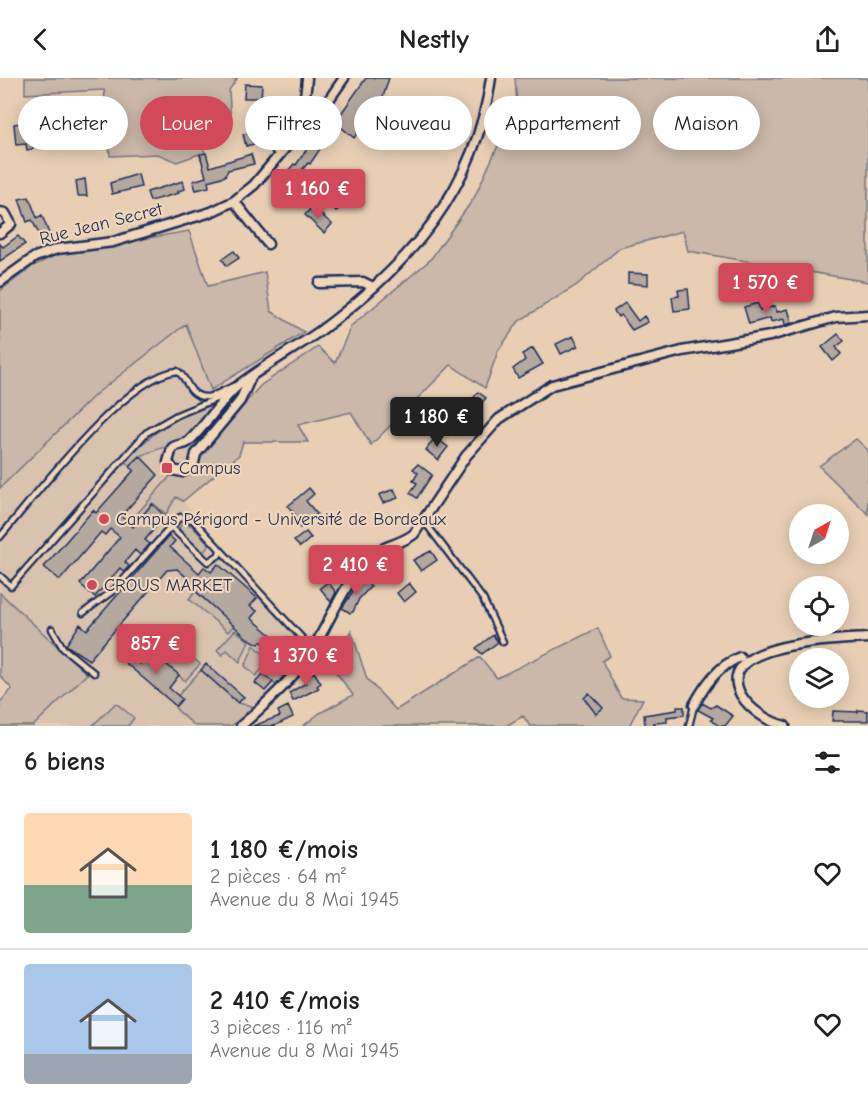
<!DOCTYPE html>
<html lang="fr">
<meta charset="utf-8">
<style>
body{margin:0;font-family:"Comic Neue",sans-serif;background:#f6f6f6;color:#202124;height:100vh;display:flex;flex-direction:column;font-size:22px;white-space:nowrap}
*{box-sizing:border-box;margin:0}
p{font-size:20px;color:#757577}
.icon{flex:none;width:33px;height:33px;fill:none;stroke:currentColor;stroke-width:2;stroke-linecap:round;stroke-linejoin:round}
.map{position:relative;height:648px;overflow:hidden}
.drawer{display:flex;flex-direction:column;background:#fff;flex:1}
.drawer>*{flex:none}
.hud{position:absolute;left:18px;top:18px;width:832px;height:54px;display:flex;gap:12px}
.needle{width:39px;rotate:39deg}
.controls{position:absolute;left:789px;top:426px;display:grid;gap:12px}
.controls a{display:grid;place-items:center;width:60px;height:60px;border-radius:50%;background:#fff;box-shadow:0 3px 15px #0003;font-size:30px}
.price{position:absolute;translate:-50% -51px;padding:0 14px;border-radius:6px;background:#d1495b;color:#fff;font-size:20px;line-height:39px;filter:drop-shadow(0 2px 3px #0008)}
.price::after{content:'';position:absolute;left:50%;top:36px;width:18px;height:14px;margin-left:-9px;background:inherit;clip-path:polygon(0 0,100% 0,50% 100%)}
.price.active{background:#222;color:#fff}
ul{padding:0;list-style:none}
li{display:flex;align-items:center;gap:18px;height:150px;padding:0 24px}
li+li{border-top:2px solid #e0e0e0}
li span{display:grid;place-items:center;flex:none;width:168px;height:120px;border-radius:6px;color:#555}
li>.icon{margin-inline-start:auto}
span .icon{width:72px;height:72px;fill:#fffc;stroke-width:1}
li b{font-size:26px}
h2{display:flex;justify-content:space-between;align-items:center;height:72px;padding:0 24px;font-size:26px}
.pill{padding:0 21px;border-radius:27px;background:#fff;box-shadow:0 3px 15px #0003;font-size:21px;line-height:54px}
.pill.active{background:#d1495b;color:#fff}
header{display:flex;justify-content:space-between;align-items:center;height:78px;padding:0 24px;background:#fff;font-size:27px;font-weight:800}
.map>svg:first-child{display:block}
.built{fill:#d9c3ae}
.green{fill:#cab8a8;stroke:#727483;stroke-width:1.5}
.building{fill:#b5a89f;stroke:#1b2f5e;stroke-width:1.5}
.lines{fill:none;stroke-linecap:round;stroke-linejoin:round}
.service-casing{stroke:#1b2f5e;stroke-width:9}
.minor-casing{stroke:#1b2f5e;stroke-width:13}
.service{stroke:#f1d6b8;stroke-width:4.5}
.minor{stroke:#f1d6b8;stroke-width:8}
.poi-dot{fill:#d1495b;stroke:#f1d6b8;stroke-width:2}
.labels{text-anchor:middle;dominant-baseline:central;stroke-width:4.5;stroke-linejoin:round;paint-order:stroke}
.street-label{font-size:18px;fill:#1b2f5e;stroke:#f1d6b8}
.poi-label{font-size:18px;fill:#1b2f5e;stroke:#f1d6b8;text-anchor:start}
</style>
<header><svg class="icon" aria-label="back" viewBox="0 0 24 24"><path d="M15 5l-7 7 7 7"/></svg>Nestly<svg class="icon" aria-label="share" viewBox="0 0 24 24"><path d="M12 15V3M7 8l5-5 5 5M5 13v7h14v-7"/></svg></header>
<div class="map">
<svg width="868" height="648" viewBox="0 0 868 648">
<rect width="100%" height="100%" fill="#e8cfb4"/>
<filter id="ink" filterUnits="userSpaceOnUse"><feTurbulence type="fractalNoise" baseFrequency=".0167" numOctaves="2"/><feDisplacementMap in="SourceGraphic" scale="12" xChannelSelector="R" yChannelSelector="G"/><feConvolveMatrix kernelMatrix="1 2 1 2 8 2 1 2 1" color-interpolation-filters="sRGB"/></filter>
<g filter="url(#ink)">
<!-- built -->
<path class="built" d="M186,246L228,358L239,377L183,423L309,563L268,617L231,648H33L87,596L0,515V410L96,316Z"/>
<!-- green -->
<path class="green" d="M25,0H226L237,1L229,12L231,46L199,58L207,81L202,83L199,76L177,84L158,76L110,78L104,12L25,16Z
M515,0H868V204L688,173L683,153L620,170L577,207L519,243L498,273L485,310L451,287L371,367L351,334L298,347L308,364H243L239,377L183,423L176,419L166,436L153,425L132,448L129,445L173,395L186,398L196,391L204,372L261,307L318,269L335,285L351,248L430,182L474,120L517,26Z
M189,153L208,208L265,194L271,233L304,254L211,312L186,246L96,316L0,410V213L33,188L60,175Z
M219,324C209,335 197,354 184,362C165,372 146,370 130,387L125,383C157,349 176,339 219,324Z
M856,361L868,372V436L819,388Z
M184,445L192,448L209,466L205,473C196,472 182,459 179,449Z
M195,513L234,547L228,554L189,521Z
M0,515L87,596L33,648H0V624L12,611L0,598Z
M598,550L610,578L602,583L621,620L643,621L629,648H530L523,638L506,648H303L320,635L353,617L332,589L351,552L367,601L396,632L480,579L497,600Z
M235,552L249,563L240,584L227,572L222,577L217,572Z
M161,553L200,586L185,603L147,569Z
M254,567L270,582L256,598L245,588Z
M291,567L301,575L276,607L263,596V593Z
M201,592L238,625L252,628L249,634L231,648H195L177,632L172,624Z
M116,625L134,640L128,648H92Z"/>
<!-- building -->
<path class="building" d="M366,0H389L383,19L354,60L335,44Z
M245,6L262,7L261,20H244Z
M25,44L29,59L33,58V71L27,72L26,66L16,67L14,46Z
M254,54L258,65L246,68L243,56Z
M311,65L320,71L310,86L308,85L290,106L282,100L294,86L296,87Z
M206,75L210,89L251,76L254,86L228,92L225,98L208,103L209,109L196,112L193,103L206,99L200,76Z
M138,96L141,109L112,116L110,105Z
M85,101L87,118H78L76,103Z
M183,103L185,111L178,113L179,115L150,123L147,114Z
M343,108L349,115L342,120L346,126L336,133L326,121Z
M29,119L37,140L42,137L51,161L43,165L32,142L27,144L19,121Z
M312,129L332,146L324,155L305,137Z
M18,158L25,166L0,183V166L3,169Z
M234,173L239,180L227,188L222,181Z
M628,195L648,196V207L628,205Z
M688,211L690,231L674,233L672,219L679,218L678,212Z
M625,225L638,243L644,238L648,244L632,252L621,237L618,239L614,233Z
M758,225L760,232L775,228L777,234L788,231L792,245L785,247L784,241L771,244L770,240L749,246L744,229Z
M838,256L844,263L836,269L841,276L833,283L822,269Z
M573,258L578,268L561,276L556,266Z
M533,270L543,286L518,300L513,291L525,282L522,276Z
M478,314L486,320L476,332L468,327Z
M459,337L467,344L456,357L448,351Z
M435,359L448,369L438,382L426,372Z
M140,378L158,397L121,438L133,449L152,426L165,438L145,462L150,466L140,477L135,472L125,484L129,488L124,494L120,490L95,519L80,506L120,459L110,451L105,457L101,454L60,502L44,489L93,432L96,435L134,392L130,389Z
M418,386L432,397L417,420L410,415L417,405L413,403L418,395L413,391Z
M309,410L314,416L306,423L317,436L300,450L293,441L297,439L288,428Z
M394,411L398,420L383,425L379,417Z
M306,454L311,460L300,469L294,463Z
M169,458L175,463L170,469L199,495L204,489L211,494L218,486L257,520L250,528L257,533L251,540L281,565L287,559L293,565L280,580L261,563L259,566L247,560L189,507L192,504L177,491L167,492L89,582L66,567L80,546L87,552Z
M431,473L437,482L421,493L413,482Z
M326,488L331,494L320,503L315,496Z
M362,500L371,508L359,521L353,534L350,535L342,530Z
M328,504L336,514L331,524L320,510Z
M409,505L416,514L404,524L397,515Z
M493,557L498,564L482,576L476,570Z
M151,573L179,597L169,610L182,621L176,628L122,582L128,575L140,586Z
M206,586L244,619L238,625L201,592Z
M314,594L321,605L317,608L319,610L293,623L289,615L306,605L303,601Z
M263,596L273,604L265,613L255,605Z
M589,615L603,630L596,636L584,620Z
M702,625L711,630L716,627L733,638L725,648H719L711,642L713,640L698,632Z
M288,628L293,639L274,648H253L280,638L278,633Z
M677,629H684V637L667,639V644L654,645L655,648H645L644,637L677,632Z
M858,632L868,633V643H832L833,633L858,634Z"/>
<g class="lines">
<defs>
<path id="service" d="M424,443L483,521L503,564
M171,449L208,484L219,477L220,472
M0,459C35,418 125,298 177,293C185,298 186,306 192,313C207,328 221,311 237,307
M0,498L11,508L146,355L177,337L225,317
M83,535L114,512L180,439L193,442L312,571
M52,551L63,570L94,595
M689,648L694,628"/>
<path id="minor" d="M309,31L326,26L344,0
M277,73C294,43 305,36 307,0
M234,123L268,166
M0,134L5,135L11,146L0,155
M0,204L35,179L57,171L113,164L211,134L234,123L254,107L291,63L310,35L306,23
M319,205L363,204L373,209
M251,299L240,323L196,376L193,389L182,394L173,392L168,384L172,370C177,366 184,367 188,364C207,347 220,322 240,306C265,287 294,271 320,253C408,188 476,112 491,0
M694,627C705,607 718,588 740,579
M241,648C271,621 298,597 318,562C334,534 346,503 369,480C382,467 400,467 414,456L466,378L499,341L552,307L682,273L770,258L836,239L868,237
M785,648C769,644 750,632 741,617C711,563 842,562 868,560"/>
</defs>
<!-- service casing -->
<use href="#service" class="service-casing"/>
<!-- minor casing -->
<use href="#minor" class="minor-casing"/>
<!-- service -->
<use href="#service" class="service"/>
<!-- minor -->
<use href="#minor" class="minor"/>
</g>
</g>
<!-- markers -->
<g class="poi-dot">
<rect x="161" y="384" width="12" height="12" rx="3"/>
<circle cx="104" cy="441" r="6"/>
<circle cx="92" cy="507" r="6"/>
</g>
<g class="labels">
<!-- street labels -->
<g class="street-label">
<text transform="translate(101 146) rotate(-14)">Rue Jean Secret</text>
</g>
<!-- poi labels -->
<g class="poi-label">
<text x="179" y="390">Campus</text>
<text x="116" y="441">Campus Périgord - Université de Bordeaux</text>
<text x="104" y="507">CROUS MARKET</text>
</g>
</g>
</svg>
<div class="controls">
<a><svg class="needle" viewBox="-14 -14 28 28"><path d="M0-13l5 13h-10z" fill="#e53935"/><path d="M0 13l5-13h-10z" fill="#757577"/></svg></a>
<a><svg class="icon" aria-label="locate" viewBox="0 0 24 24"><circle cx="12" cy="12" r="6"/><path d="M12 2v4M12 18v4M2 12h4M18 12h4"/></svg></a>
<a><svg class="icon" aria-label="layers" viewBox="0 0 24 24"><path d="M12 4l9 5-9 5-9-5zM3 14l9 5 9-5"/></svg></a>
</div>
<b class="price" style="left:318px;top:142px">1 160 €</b>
<b class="price" style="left:766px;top:236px">1 570 €</b>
<b class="price active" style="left:437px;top:370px">1 180 €</b>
<b class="price" style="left:356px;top:518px">2 410 €</b>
<b class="price" style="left:156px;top:597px">857 €</b>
<b class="price" style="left:306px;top:609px">1 370 €</b>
<div class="hud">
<a class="pill">Acheter</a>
<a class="pill active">Louer</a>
<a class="pill">Filtres</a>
<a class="pill">Nouveau</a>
<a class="pill">Appartement</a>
<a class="pill">Maison</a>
</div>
</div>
<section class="drawer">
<h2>6 biens<svg class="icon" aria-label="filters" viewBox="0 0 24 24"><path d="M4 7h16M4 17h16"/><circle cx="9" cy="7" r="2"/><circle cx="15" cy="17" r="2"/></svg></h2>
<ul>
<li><span style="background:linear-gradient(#ffd9b3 60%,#7fa58c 0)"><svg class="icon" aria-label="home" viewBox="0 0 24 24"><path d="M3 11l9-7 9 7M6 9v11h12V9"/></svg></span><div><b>1 180 €/mois</b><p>2 pièces · 64 m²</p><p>Avenue du 8 Mai 1945</p></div><svg class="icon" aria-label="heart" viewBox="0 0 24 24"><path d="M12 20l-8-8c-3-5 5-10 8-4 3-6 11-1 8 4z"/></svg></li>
<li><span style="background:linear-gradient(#a9c7e8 75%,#9aa5b1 0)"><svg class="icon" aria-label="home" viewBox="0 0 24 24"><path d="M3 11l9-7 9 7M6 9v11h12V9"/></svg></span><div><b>2 410 €/mois</b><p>3 pièces · 116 m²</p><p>Avenue du 8 Mai 1945</p></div><svg class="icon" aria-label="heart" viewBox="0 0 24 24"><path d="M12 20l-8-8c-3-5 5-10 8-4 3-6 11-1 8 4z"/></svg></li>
</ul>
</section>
